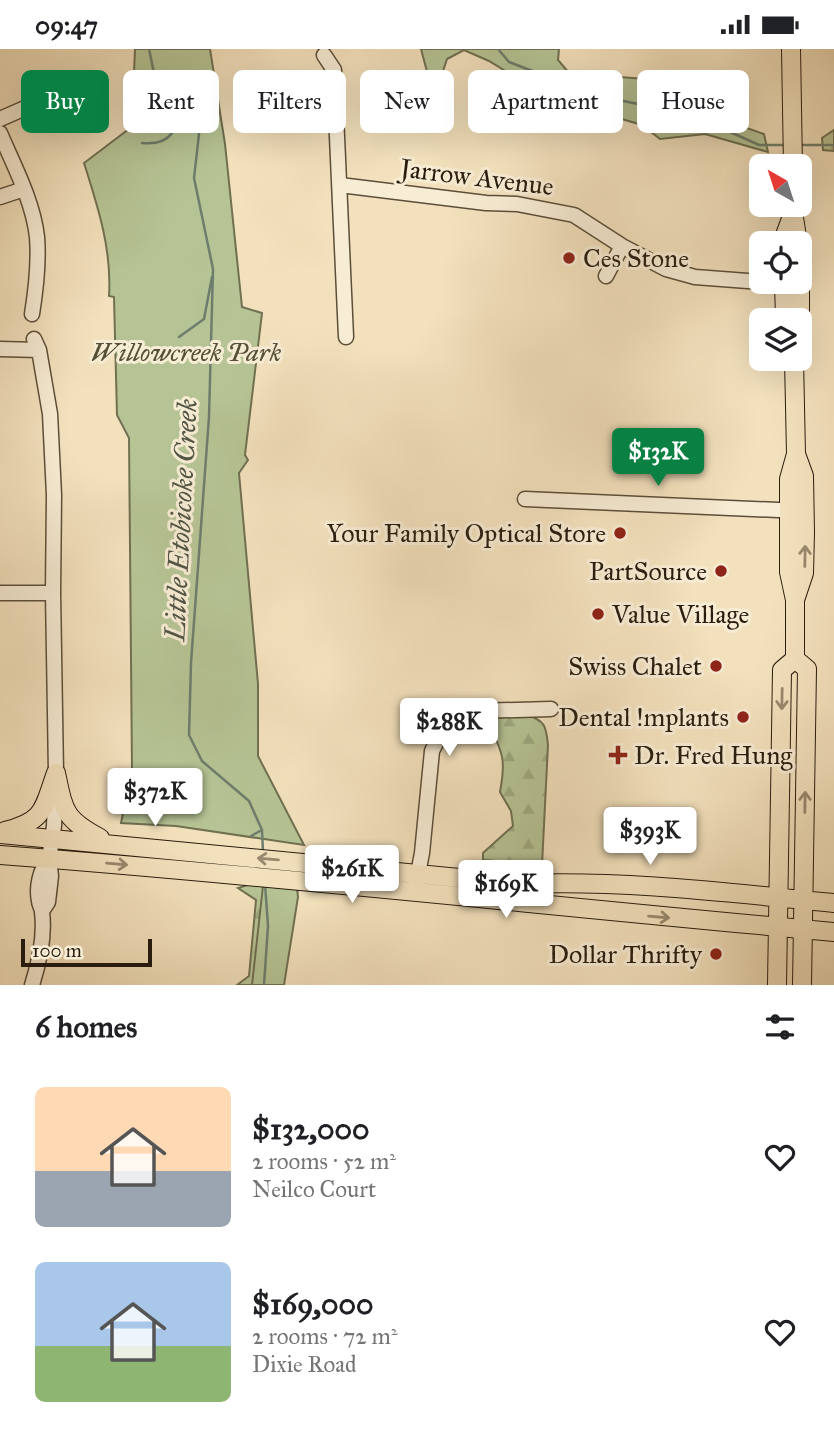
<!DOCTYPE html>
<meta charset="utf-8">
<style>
body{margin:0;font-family:"IM FELL Great Primer",serif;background:#f6f6f6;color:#202124;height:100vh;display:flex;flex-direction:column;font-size:26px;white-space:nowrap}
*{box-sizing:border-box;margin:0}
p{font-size:23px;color:#757577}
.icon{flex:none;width:38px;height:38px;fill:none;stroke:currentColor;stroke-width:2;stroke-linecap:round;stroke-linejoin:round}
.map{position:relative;height:936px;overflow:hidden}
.details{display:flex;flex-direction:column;background:#fff;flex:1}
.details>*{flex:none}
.guide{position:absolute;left:21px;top:21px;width:793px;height:63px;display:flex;gap:14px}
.needle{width:46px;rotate:321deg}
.controls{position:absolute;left:749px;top:105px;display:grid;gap:14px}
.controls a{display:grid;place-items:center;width:63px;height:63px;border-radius:10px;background:#fff;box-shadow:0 7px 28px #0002;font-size:35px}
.scale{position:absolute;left:21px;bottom:18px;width:131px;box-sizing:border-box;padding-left:7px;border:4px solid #2a1d0f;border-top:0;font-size:19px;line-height:24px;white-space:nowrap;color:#2a1d0f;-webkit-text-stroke:5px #f7ecd4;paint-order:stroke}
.price{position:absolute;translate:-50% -60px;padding:0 16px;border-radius:7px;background:#fff;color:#222;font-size:23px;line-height:46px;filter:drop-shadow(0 2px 4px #0008)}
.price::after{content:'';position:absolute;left:50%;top:42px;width:21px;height:16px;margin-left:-10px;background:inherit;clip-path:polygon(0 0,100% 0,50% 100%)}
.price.selected{background:#0b8043;color:#fff}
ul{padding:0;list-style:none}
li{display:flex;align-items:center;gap:21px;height:175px;padding:0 35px}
li span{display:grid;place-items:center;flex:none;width:196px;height:140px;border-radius:10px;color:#555}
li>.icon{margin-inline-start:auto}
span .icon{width:84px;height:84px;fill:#fffc;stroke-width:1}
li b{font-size:30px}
h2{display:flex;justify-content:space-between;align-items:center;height:84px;padding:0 35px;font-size:30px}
.tag{padding:0 24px;border-radius:10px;background:#fff;box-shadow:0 7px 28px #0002;font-size:24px;line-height:63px}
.tag.selected{background:#0b8043;color:#fff}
.status{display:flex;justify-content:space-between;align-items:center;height:49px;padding:0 35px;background:#fff;direction:ltr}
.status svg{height:19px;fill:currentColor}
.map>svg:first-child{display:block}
.forest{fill:url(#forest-firs);stroke:#707052;stroke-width:2}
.green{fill:#b6c495;stroke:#707052;stroke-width:2}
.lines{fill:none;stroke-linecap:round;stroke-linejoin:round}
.stream{stroke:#6e7e6e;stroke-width:2.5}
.minor-casing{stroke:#5c4e3a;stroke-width:17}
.major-casing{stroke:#2a1d0f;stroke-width:20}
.minor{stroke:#f7ecd4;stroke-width:14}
.major{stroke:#f3e1bd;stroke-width:18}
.oneway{stroke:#99896f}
.poi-dot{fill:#8f2418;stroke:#f7ecd4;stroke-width:2.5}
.labels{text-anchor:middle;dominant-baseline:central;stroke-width:6;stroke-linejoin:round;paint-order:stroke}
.street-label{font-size:26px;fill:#2a1d0f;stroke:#f7ecd4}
.poi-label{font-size:26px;fill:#2a1d0f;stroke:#f7ecd4;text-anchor:end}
.park-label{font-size:26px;font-style:italic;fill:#544f37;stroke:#f7ecd4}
.water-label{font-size:28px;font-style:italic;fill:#525546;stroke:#f7ecd4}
</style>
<div class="status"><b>09:47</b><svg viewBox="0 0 49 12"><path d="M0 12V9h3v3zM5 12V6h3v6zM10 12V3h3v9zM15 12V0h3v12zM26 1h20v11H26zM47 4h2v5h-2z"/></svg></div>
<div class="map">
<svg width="834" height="936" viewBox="0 0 834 936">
<defs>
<pattern id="forest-firs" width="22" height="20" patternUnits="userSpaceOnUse" patternTransform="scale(1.75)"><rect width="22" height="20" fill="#b6c495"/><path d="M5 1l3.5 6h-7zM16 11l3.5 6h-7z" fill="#9da87f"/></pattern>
</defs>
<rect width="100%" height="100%" fill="#f3e1bd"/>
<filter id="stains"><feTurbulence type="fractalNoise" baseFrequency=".00286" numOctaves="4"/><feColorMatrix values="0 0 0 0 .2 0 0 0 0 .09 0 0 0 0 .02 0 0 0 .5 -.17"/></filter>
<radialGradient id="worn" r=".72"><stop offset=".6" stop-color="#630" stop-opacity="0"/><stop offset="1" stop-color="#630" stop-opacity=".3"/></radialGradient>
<!-- forest -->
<path class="forest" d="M834,81V102L823,101L822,89Z
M527,666C546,672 546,678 548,696L542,816L483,811V804L513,777L511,762L500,743C506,711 503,705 490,677L496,668Z
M251,835L298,840L281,936H237L249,927L256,851L238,839Z"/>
<!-- green -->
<path class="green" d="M135,0H210L225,95L242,258L262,264L245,406L248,411L239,424L258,635V707L304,796L176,777L121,774L132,720L129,389L117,366L114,248L109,247C112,201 98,158 84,114L142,70L134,24Z
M421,0H559L558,11L569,24L670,32L698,62L764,85L768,103L705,85L660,90L642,76L548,48L489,12L464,1L447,10L434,49Z
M263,837L297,840L298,848L284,936H252Z"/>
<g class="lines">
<!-- stream -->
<path class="stream" d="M149,0L155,29L165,41L179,51L195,69L199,85L194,129L213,220L209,368L191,614L189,686L202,712L249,752L262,781L263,803
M498,0L509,13L595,46L695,67L759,96H785
M142,94C171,97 180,79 179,53
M799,96H834
M179,288L204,270L212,228
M251,787L260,782
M264,936L268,877L265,835"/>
<defs>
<path id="minor" d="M324,6L334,21L346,288
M0,70L48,49L70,47
M0,84C14,117 33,152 37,188C39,213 36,240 32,265
M340,136L486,154L517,155L574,166L622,197L666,220L695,228L761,233
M0,148L24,140
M606,227L622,197
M34,290L39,301L50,365L54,446L53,544L56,724L54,777L49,810L51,827L48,853L42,862
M0,300L39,301
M525,450L800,462
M0,544H53
M416,835L422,804L432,702L440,686L458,670L476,662L551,660
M32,936C39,914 45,886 42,863C42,859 39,856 39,852C36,838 40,821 49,810"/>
<path id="major" d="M791,0L793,117
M792,156L798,194
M785,194V186L792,167
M784,233L785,271
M800,233V291
M795,551L804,524L805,484L804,427L796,405
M795,610L807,620L802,936
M56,724C64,762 64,770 100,789
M5,782C45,772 43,760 56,724
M0,785L522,835C626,831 730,844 834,854
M0,806C278,827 556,858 834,883
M777,936L782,621L795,610V551L789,523V430L796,405L794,310"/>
</defs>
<!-- minor casing -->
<use href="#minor" class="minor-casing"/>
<!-- major casing -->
<use href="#major" class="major-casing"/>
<!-- minor -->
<use href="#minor" class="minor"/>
<!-- major -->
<use href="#major" class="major"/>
</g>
<!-- one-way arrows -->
<defs><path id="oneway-shaft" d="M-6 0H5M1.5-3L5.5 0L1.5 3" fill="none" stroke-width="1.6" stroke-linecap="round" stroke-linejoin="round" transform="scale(1.75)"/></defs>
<g class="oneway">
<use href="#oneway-shaft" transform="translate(805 507) rotate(-89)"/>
<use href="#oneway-shaft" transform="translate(782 650) rotate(91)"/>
<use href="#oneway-shaft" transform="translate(805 753) rotate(-89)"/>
<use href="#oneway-shaft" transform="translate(268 810) rotate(-175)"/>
<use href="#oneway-shaft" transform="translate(117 815) rotate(5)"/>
<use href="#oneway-shaft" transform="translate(659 868) rotate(5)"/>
</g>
<!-- markers -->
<g class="poi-dot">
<circle cx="569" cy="209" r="7"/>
<circle cx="620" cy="484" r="7"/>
<circle cx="721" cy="522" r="7"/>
<circle cx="598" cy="565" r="7"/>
<circle cx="716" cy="617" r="7"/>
<circle cx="743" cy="668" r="7"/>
<path d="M614.5 695.5h7v7h7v7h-7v7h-7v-7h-7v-7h7z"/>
<circle cx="716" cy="905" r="7"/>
</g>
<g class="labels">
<!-- street labels -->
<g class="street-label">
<text transform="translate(477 128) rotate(7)">Jarrow Avenue</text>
</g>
<!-- poi labels -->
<g class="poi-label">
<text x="583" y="209" text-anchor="start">Ces Stone</text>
<text x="606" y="484">Your Family Optical Store</text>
<text x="707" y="522">PartSource</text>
<text x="612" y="565" text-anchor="start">Value Village</text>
<text x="702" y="617">Swiss Chalet</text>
<text x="729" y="668">Dental !mplants</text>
<text x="634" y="706" text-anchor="start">Dr. Fred Hung</text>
<text x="702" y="905">Dollar Thrifty</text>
</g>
<!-- park labels -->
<g class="park-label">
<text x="186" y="303">Willowcreek Park</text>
</g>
<!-- water labels -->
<g class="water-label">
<text transform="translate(181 471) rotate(-87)">Little Etobicoke Creek</text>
</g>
</g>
<rect width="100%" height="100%" filter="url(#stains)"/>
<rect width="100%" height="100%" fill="url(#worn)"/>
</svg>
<div class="controls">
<a><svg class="needle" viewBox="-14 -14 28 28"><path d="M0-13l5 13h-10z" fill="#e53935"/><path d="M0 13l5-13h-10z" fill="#757577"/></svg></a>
<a><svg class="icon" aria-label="locate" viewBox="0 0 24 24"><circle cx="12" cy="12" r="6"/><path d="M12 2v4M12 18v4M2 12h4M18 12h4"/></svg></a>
<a><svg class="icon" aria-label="layers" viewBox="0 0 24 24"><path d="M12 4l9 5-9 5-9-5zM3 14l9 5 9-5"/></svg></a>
</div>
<div class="scale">100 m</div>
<b class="price selected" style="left:658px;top:439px">$132K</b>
<b class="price" style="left:449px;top:709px">$288K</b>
<b class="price" style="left:155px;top:779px">$372K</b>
<b class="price" style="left:650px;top:818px">$393K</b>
<b class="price" style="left:352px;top:856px">$261K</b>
<b class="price" style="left:506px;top:871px">$169K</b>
<div class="guide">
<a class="tag selected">Buy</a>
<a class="tag">Rent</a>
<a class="tag">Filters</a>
<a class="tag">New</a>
<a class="tag">Apartment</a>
<a class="tag">House</a>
</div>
</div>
<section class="details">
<h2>6 homes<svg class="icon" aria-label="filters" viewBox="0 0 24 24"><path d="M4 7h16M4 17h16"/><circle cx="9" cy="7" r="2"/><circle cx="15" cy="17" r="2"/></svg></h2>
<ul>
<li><span style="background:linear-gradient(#ffd9b3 60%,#9aa5b1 0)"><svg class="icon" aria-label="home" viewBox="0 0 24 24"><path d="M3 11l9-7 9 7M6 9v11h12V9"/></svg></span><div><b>$132,000</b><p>2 rooms · 52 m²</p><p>Neilco Court</p></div><svg class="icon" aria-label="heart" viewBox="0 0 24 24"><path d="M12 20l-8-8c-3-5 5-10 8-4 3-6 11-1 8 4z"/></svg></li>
<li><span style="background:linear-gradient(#a9c7e8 60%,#8fb573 0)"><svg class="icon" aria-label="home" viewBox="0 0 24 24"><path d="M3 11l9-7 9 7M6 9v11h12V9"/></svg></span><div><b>$169,000</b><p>2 rooms · 72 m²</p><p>Dixie Road</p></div><svg class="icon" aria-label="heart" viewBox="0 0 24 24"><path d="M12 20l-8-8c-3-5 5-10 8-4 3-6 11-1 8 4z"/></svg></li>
</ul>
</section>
